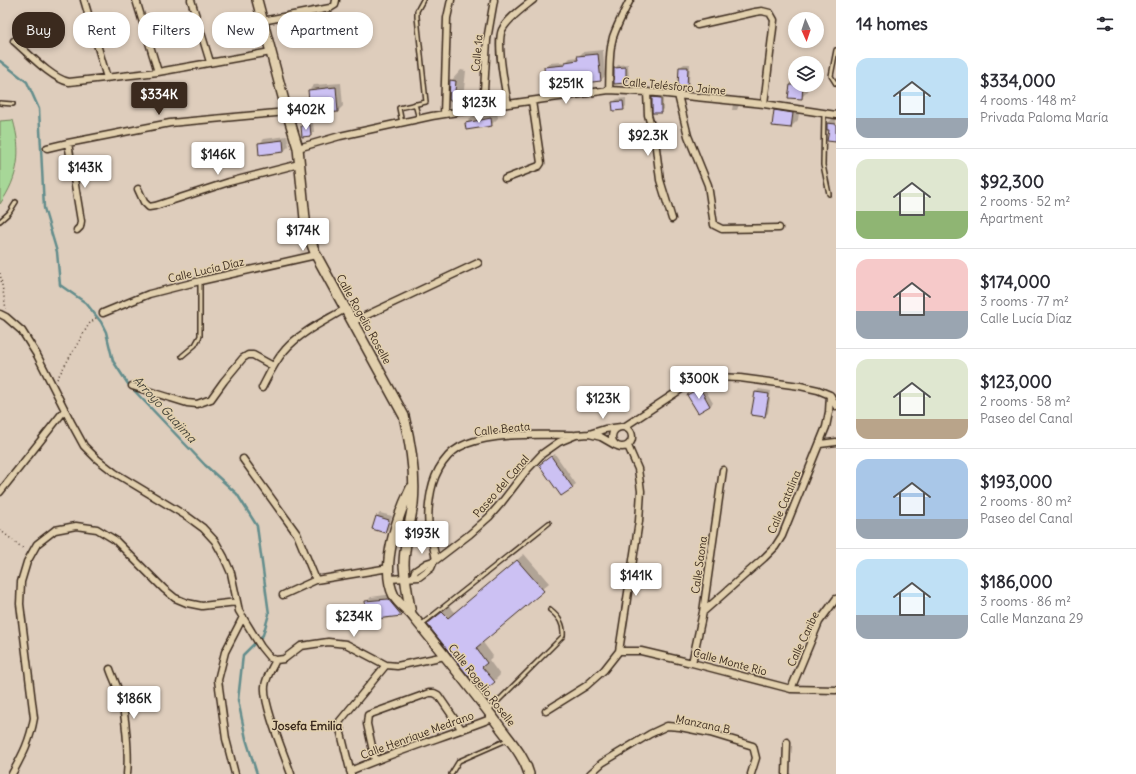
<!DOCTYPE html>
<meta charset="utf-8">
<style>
body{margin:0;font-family:Delius,sans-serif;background:#f2f2f3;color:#2b2b33;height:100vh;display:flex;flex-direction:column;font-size:15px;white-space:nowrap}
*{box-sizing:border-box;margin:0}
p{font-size:13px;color:#7c7c81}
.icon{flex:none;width:22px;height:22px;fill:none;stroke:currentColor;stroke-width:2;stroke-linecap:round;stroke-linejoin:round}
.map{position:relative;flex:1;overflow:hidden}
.drawer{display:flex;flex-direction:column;background:#fff;width:300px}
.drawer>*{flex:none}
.guide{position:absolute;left:12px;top:12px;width:380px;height:36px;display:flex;gap:8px}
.needle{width:26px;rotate:177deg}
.controls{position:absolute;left:788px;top:12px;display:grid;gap:8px}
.controls a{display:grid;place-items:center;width:36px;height:36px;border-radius:50%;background:#fff;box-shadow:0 2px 6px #0003;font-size:20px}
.price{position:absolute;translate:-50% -34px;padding:0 9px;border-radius:4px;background:#fff;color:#222;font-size:13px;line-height:26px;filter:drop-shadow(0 1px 2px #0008)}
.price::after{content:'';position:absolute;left:50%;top:24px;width:12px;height:9px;margin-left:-6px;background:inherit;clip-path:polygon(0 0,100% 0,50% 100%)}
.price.current{background:#3b2a1e;color:#fff}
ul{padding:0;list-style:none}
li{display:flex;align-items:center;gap:12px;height:100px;padding:0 20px}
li+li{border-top:1px solid #e1e1e2}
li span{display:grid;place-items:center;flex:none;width:112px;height:80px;border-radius:12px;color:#555}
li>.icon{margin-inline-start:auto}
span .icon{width:48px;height:48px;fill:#fffc;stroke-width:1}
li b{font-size:17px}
h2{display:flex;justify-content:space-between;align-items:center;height:48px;padding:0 20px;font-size:17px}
.chip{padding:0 14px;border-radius:16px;background:#fff;box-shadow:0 2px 6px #0003;font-size:14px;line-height:36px}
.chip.current{background:#3b2a1e;color:#fff}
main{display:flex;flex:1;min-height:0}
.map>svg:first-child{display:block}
.green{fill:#a7d798;stroke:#71805b}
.shadow{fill:#0003}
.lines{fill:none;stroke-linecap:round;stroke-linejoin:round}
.stream{stroke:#638d8c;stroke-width:2.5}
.building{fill:#ccc1f3;stroke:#3b2a1e}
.lane-casing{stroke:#3b2a1e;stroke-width:6}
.street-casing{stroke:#3b2a1e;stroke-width:9}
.secondary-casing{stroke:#3b2a1e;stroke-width:12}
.path{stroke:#3b2a1e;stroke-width:1.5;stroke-dasharray:1 3;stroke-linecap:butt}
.lane{stroke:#e2d0ae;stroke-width:3}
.street{stroke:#e2d0ae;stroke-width:6}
.secondary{stroke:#e2d0ae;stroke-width:9}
.labels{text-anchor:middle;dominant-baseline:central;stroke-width:3;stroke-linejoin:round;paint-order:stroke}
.street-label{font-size:11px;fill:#3b2a1e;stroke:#e2d0ae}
.water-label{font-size:12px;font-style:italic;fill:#45433a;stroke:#e2d0ae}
.neighbourhood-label{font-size:12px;font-weight:bold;fill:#3b2a1e;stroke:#e2d0ae}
</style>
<main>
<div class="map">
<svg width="836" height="774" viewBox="0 0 836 774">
<rect width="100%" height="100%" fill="#decdbc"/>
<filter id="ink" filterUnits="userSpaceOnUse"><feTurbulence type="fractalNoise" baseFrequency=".025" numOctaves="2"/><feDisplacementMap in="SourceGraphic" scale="8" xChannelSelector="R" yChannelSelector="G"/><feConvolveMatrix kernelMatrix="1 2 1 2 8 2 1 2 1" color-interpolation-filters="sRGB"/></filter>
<g filter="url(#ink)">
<!-- green -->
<path class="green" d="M13,120C22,151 19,177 0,204V121Z"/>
<!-- shadow -->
<path class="shadow" d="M603,50L605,76L601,80L560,85L557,87L545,68L549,63L566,62L570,58L578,57L583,52Z
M628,64L629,79L626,82L615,68L618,65Z
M684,64H690L689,84L686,87L680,67Z
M461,70L466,71L464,89L453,100L451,81Z
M795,77V85H809L808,91L801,98L789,97L791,81Z
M341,83L343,106L338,111L326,112L325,99L309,90L314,85Z
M656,94L663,95V109L660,112L653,98Z
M626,98V106L623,109L613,102L617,99Z
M733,104L739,105L737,110H732Z
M782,104L800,106L798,120L791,127L775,111Z
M497,112L498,118L491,125L466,123L473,116Z
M832,119H836V141L828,123Z
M305,123H313L314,132L311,135L302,127Z
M287,136L289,146L284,151L259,144L264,139Z
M703,386L713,403L710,406L688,395Z
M759,389L771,391L768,413L765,416L756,392Z
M555,454L576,484L561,495L540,465Z
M380,513L392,516L388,529L385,532L373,529L377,516Z
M524,554L549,583L482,641L493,656L489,660L500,675L494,681L435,618L449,606L455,612Z
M393,594L406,610L401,615L366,602L371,597Z"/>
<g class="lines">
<!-- stream -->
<path class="stream" d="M0,61L27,82L39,109L44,208L57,252L60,285L86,303L101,322L106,332L113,361L128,384L205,465L237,494L257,526L269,614L263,635L243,655L238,700L246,739L257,774"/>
</g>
<!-- building -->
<path class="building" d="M598,54L601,81L558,86V88L546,89L544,67L565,65V62L578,60L577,56Z
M626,67V83L614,84V68Z
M679,67H688L687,88L678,87Z
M450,80L456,81L454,101L449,100Z
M790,85H803L802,99L788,98Z
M336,87L338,112L325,113L324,100L309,101L308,90Z
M652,97L661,98V113H652Z
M623,101L624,110L613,111L612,102Z
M774,110L793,113L791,128L772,126Z
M491,118L492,126L466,130L465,123Z
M827,123L836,124V142L827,141L829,130H827Z
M310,125L311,136L302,137L301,126Z
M283,140L284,152L259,155L258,143Z
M700,388L710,406L698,413L687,395Z
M755,392L769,394L765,417L751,415Z
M551,456L573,488L561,496L539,465Z
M376,516L389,520L385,533L372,529Z
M517,560L544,591L476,648L487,663L482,667L495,682L484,691L471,675L469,677L427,624L442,612L448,618Z
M388,599L402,616L367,620L365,601Z"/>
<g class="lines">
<defs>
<path id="lane" d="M836,50L831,76L836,84
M0,103L13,104
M415,104L419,119
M824,113L823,165L829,194
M402,123L399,108L426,102L417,17V11L423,0
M0,221L9,213L16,202
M182,356L195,345L200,336V281
M422,624L549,523
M489,710L563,636C564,624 559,617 550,610
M451,774L459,761L507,740"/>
<path id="street" d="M84,0L107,78
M136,0L158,72
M191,0L210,62
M262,21L330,8L335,5L336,0
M697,25L755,12L762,11L770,13L774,20L764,104
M14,41C28,53 52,79 69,82L158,72L271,52
M609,90C610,73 608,54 613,37C617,25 624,12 630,0
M647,92L648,115L655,140L660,180L672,219
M678,95L688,136L708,185L714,225L722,229L779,228
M508,104C505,88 496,44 502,30C508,18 523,8 533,0
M483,108L487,40L494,0
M444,114L447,18L451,0
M68,143L81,221L80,227L77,230
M47,148L68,143L170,123L287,112
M298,148L340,136L432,116L508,104L609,90L647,92L764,104L836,115
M505,179L539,166L541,163L532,101
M138,189L144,202L149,207L155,206L229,182L299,164
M103,313L149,294L200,281L316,255
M0,314L6,317L22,331L37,355L72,424L84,446L97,459L115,473L188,517L203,528L215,541L224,557L231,573L239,611L261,647L270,658L276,660L284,659L301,646L328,642L346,644L386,665L397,666L445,656
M352,322L478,263
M132,386L187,403L197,404L211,399L224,381L243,358L248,355H253L273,366
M262,388C269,374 275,361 285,350C300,332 325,321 345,309
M831,396L836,406
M612 437a10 10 0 1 1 20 0a10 10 0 1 1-20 0Z
M624,427L686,386L700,380L715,377L740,378L800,386L818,390L830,395
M589,434L601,437L615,445
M820,444L836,442
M243,459L297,534L316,580L389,568
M0,492L64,411
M436,560C434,549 431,538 429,527C427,515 429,502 431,491C435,471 447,451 466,444C497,432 540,435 573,435
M413,577L415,571L427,563L436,560L470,534L489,517L502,502L525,472L542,454L559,442L576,435L589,434L605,429L621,427
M390,579L419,577L431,568L434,561
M283,595L316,580
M703,612L764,558L775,547L782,536L826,427L829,412L830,395
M619,651H641L692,663L791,689L836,690
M276,660C272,668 266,677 265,686C263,704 284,754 291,774
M692,663L703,612L723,470
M110,669C113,678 118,687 120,696C126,714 129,756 127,774
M791,689L819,622L836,599
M546,711L586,686L604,670L619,651L639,521L641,491L638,469L628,446
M375,760L367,724L368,715L429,693H434L438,695L462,730
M350,771C397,751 446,736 493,718
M12,774C23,754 30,741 34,718L20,604L21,582L27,562L37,544L55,530L76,526L97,529L115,540L164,589L175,598L187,603L202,606L237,602
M235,774L226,739L218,680L225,652L243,617
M351,774L339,725L340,721L386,665
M590,774L602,763L650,734L667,726L680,727L710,733L753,746L756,758L751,774
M786,774L787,742"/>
<path id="secondary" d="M257,0L287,112L298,148L306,229L316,255L404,416C411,445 416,474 413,504C410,524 404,545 404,565C405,581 408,597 411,614
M411,488C398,515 379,567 394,596C398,603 405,608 411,614C441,651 472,689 500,727C511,742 524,756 529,774"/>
</defs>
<!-- lane casing -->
<use href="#lane" class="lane-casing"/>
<!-- street casing -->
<use href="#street" class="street-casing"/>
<!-- secondary casing -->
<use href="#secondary" class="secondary-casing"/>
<!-- path -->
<path class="path" d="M0,273L6,309
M57,379L89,324L97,317
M0,530L25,550"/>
<!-- lane -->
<use href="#lane" class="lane"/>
<!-- street -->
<use href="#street" class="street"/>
<!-- secondary -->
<use href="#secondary" class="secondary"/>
</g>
</g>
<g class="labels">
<!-- street labels -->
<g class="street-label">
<text transform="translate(477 53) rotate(-85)">Calle 1a</text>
<text transform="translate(674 86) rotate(5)">Calle Telésforo Jaime</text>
<text transform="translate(206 270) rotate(-13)">Calle Lucía Díaz</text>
<text transform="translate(364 319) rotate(61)">Calle Rogelio Roselle</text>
<text transform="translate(502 429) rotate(-6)">Calle Beata</text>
<text transform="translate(501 486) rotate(-49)">Paseo del Canal</text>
<text transform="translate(784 502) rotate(-67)">Calle Catalina</text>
<text transform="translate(699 565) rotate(-82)">Calle Saona</text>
<text transform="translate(803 639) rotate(-65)">Calle Caribe</text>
<text transform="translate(730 662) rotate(15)">Calle Monte Río</text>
<text transform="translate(482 685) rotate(52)">Calle Rogelio Roselle</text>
<text transform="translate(703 724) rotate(12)">Manzana B</text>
<text transform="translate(417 735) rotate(-20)">Calle Henrique Medrano</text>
</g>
<!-- water labels -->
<g class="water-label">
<text transform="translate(165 409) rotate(47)">Arroyo Guajima</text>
</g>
<!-- neighbourhood labels -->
<g class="neighbourhood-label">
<text x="307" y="725">Josefa Emilia</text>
</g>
</g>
</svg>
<div class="controls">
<a><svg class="needle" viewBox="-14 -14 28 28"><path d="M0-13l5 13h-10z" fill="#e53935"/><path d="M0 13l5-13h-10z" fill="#7c7c81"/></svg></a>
<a><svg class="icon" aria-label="layers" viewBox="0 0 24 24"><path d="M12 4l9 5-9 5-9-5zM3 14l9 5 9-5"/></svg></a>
</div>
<b class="price" style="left:566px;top:105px">$251K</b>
<b class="price current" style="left:159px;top:116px">$334K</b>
<b class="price" style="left:479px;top:124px">$123K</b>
<b class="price" style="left:306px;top:131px">$402K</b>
<b class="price" style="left:648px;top:157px">$92.3K</b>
<b class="price" style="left:218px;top:176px">$146K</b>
<b class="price" style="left:85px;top:189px">$143K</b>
<b class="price" style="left:303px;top:252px">$174K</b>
<b class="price" style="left:699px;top:400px">$300K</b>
<b class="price" style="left:603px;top:420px">$123K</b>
<b class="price" style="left:422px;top:555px">$193K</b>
<b class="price" style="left:636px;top:597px">$141K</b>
<b class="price" style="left:354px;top:638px">$234K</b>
<b class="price" style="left:134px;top:720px">$186K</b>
<div class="guide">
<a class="chip current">Buy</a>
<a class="chip">Rent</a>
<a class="chip">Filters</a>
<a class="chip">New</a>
<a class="chip">Apartment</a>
</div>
</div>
<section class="drawer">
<h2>14 homes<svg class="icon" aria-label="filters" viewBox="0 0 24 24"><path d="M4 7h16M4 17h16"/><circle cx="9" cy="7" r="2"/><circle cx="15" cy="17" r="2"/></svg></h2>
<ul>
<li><span style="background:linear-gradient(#bfe0f5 75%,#9aa5b1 0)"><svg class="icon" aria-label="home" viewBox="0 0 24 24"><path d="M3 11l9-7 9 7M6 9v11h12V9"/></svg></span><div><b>$334,000</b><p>4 rooms · 148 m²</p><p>Privada Paloma María</p></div></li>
<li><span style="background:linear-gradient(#dfe7d0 65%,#8fb573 0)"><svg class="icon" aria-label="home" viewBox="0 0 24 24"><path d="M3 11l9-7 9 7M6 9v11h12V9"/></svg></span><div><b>$92,300</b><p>2 rooms · 52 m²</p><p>Apartment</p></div></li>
<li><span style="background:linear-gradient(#f6c9c9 65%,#9aa5b1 0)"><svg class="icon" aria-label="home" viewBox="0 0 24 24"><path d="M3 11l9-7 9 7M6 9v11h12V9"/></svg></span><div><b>$174,000</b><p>3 rooms · 77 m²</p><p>Calle Lucía Díaz</p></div></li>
<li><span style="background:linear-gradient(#dfe7d0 75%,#b9a48a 0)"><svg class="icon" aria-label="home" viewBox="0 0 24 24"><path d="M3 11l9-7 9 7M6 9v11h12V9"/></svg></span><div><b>$123,000</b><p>2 rooms · 58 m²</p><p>Paseo del Canal</p></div></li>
<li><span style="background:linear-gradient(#a9c7e8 75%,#9aa5b1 0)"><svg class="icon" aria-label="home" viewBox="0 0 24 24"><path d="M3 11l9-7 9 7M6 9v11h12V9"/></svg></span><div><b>$193,000</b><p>2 rooms · 80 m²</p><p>Paseo del Canal</p></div></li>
<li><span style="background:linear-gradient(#bfe0f5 70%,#9aa5b1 0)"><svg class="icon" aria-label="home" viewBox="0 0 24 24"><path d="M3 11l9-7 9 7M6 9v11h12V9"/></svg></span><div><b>$186,000</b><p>3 rooms · 86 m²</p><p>Calle Manzana 29</p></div></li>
</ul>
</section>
</main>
